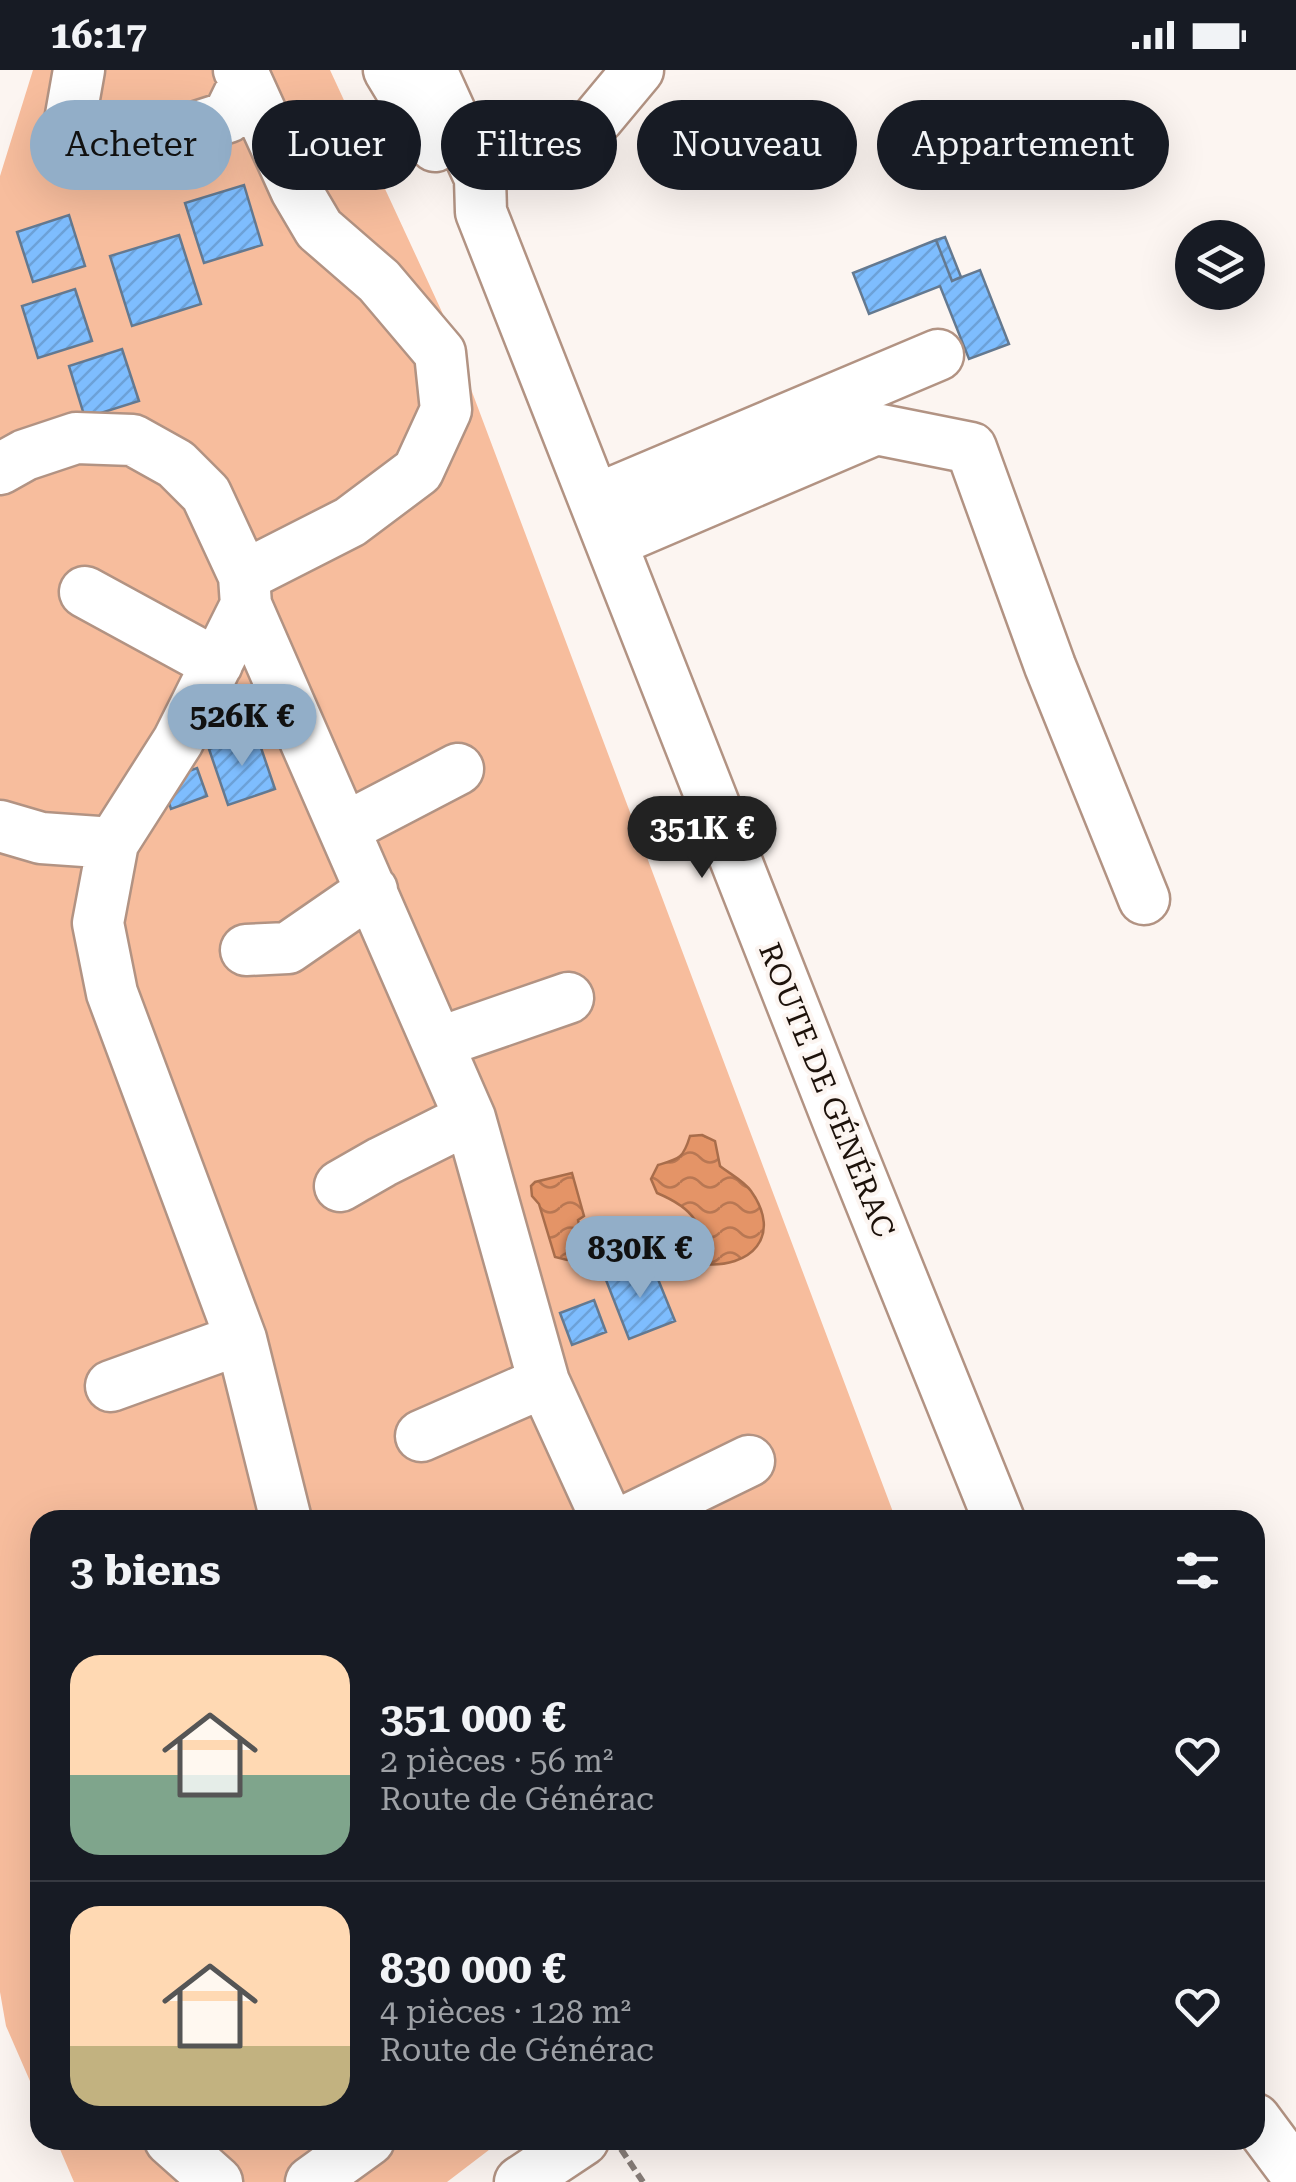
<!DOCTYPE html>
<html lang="fr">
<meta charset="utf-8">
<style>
body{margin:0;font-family:"Roboto Serif",serif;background:#242831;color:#f1f3f6;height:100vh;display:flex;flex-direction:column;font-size:38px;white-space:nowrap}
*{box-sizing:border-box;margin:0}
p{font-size:32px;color:#9ea1a6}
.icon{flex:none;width:55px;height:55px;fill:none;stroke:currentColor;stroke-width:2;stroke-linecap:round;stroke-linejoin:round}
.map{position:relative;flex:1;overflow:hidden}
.sheet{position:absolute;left:30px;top:1440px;width:1235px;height:640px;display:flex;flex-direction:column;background:#171b24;border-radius:30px;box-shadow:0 10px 40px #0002}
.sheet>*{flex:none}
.hud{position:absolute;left:30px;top:30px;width:1238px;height:90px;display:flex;gap:20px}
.controls{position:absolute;left:1175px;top:150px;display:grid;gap:20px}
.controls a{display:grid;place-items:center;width:90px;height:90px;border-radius:50%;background:#171b24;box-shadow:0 10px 40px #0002;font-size:50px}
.price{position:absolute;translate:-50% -85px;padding:0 22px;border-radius:35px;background:#92aec8;color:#111;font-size:32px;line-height:65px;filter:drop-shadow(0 2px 5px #0008)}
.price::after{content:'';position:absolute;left:50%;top:60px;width:30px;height:22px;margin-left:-15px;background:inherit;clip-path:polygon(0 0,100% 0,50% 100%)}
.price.current{background:#222;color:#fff}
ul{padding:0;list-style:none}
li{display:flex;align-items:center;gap:30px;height:250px;padding:0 40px}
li+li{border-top:2px solid #363941}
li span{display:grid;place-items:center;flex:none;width:280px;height:200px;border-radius:30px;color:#555}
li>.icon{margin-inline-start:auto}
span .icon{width:120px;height:120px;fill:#fffc;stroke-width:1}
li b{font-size:42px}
h2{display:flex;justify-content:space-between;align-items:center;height:120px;padding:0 40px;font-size:42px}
.tag{padding:0 35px;border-radius:45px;background:#171b24;box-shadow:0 10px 40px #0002;font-size:35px;line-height:90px}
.tag.current{background:#92aec8;color:#111}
.status{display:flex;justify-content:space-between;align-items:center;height:70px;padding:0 50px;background:#171b24;direction:ltr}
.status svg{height:28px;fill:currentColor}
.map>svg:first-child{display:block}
.park{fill:#f7bd9d}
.water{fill:url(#water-waves);stroke:#a86d4b;stroke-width:2.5}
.building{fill:url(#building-hatch);stroke:#647990;stroke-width:2.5}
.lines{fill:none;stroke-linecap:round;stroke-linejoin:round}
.minor-casing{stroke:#b29383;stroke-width:55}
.path{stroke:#877d78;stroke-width:6;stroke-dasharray:10 5;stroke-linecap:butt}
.minor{stroke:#fff;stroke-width:50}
.labels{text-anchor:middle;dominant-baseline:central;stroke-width:8;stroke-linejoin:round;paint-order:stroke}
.street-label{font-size:30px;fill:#1d120b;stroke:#fcf5f1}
</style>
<div class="status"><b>16:17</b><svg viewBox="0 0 49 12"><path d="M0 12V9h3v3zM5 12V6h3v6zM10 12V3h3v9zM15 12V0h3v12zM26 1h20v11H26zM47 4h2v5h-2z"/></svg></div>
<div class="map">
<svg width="1296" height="2112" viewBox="0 0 1296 2112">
<defs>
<pattern id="water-waves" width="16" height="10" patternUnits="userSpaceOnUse" patternTransform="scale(2.5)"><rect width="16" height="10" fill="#e49467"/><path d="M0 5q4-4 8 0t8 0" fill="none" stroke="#b87753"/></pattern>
<pattern id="building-hatch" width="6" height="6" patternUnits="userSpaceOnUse" patternTransform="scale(2.5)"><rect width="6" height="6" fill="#7ebdfe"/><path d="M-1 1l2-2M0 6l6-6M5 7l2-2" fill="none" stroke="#6ca1d8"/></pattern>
</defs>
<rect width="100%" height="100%" fill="#fcf5f1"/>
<!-- park -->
<path class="park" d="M33,0H330L442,242L896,1450H40V2034L6,1956L0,1922V106Z
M56,2070H502L447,2112H74Z"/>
<!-- water -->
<path class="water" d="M702,1065L715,1071L720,1096C730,1104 744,1111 751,1121C783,1166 751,1199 702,1194C704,1154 695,1139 657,1123L651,1109L658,1095C679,1089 683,1089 690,1066Z
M572,1103L584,1146L578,1150L581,1163L579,1183L567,1190L555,1187L539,1134L532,1126L531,1116L535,1112Z"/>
<!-- building -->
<path class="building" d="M244,115L262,175L204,193L185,133Z
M69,145L85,196L33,212L17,162Z
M179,165L201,234L132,256L110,186Z
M945,167L961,207L952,211L936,170Z
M936,170L952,211L980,200L1009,274L969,289L940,216L869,244L853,203Z
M75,219L92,271L38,288L22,236Z
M122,279L139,331L85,348L69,296Z
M256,663L275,719L228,735L209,679Z
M197,698L207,726L171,739L162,711Z
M651,1192L675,1251L629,1269L606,1210Z
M594,1230L606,1262L572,1275L560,1243Z"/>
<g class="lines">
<defs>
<path id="minor" d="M79,0L65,79L97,89L228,47L246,10L239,0
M389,0L435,76
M431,0L480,108L481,142L839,1053L999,1450
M598,48L638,0
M0,399L25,385L76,368L133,370L176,394L206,424L244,506L246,535L470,1048L544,1312L607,1450
M595,430L938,285
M612,472L876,359L971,378L1050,596L1144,829
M244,506L350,452L418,401L446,340L440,283L379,211L319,159L296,120L246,10
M85,522L217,594
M246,535L178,671L113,773L98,853L112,923L241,1269L286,1450
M0,756L41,768L113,773
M345,758L458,699
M246,880L288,878L372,820
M438,973L568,928
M340,1116L382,1092L470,1048
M111,1316L241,1269
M421,1366L544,1312
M628,1450L749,1391
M1255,2049L1296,2104
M170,2070L217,2112
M311,2112L369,2070
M520,2112L583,2070"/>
</defs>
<!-- minor casing -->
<use href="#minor" class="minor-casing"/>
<!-- path -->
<path class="path" d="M621,2079L643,2112"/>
<!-- minor -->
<use href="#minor" class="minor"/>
</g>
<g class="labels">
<!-- street labels -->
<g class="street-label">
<text transform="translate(827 1020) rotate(68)">ROUTE DE GÉNÉRAC</text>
</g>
</g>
</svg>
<div class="controls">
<a><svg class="icon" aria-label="layers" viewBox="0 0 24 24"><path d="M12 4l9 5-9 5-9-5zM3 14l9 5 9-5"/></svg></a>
</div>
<b class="price" style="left:242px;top:699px">526K €</b>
<b class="price current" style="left:702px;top:811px">351K €</b>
<b class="price" style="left:640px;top:1231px">830K €</b>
<div class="hud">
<a class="tag current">Acheter</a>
<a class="tag">Louer</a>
<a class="tag">Filtres</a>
<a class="tag">Nouveau</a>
<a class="tag">Appartement</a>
</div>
<section class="sheet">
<h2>3 biens<svg class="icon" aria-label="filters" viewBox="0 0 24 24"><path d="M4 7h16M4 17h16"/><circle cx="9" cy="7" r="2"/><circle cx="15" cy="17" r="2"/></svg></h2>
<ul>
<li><span style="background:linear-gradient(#ffd9b3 60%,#7fa58c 0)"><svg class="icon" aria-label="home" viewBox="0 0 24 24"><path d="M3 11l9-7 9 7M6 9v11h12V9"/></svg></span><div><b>351 000 €</b><p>2 pièces · 56 m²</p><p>Route de Générac</p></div><svg class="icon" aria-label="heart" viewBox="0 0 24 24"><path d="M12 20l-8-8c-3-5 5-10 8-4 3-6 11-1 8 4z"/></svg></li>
<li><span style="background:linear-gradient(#ffd9b3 70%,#c2b280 0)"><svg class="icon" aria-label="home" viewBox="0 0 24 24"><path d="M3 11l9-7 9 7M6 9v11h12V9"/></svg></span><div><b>830 000 €</b><p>4 pièces · 128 m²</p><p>Route de Générac</p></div><svg class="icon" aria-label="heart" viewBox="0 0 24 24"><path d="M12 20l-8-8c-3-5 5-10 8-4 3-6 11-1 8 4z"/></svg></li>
</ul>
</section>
</div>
